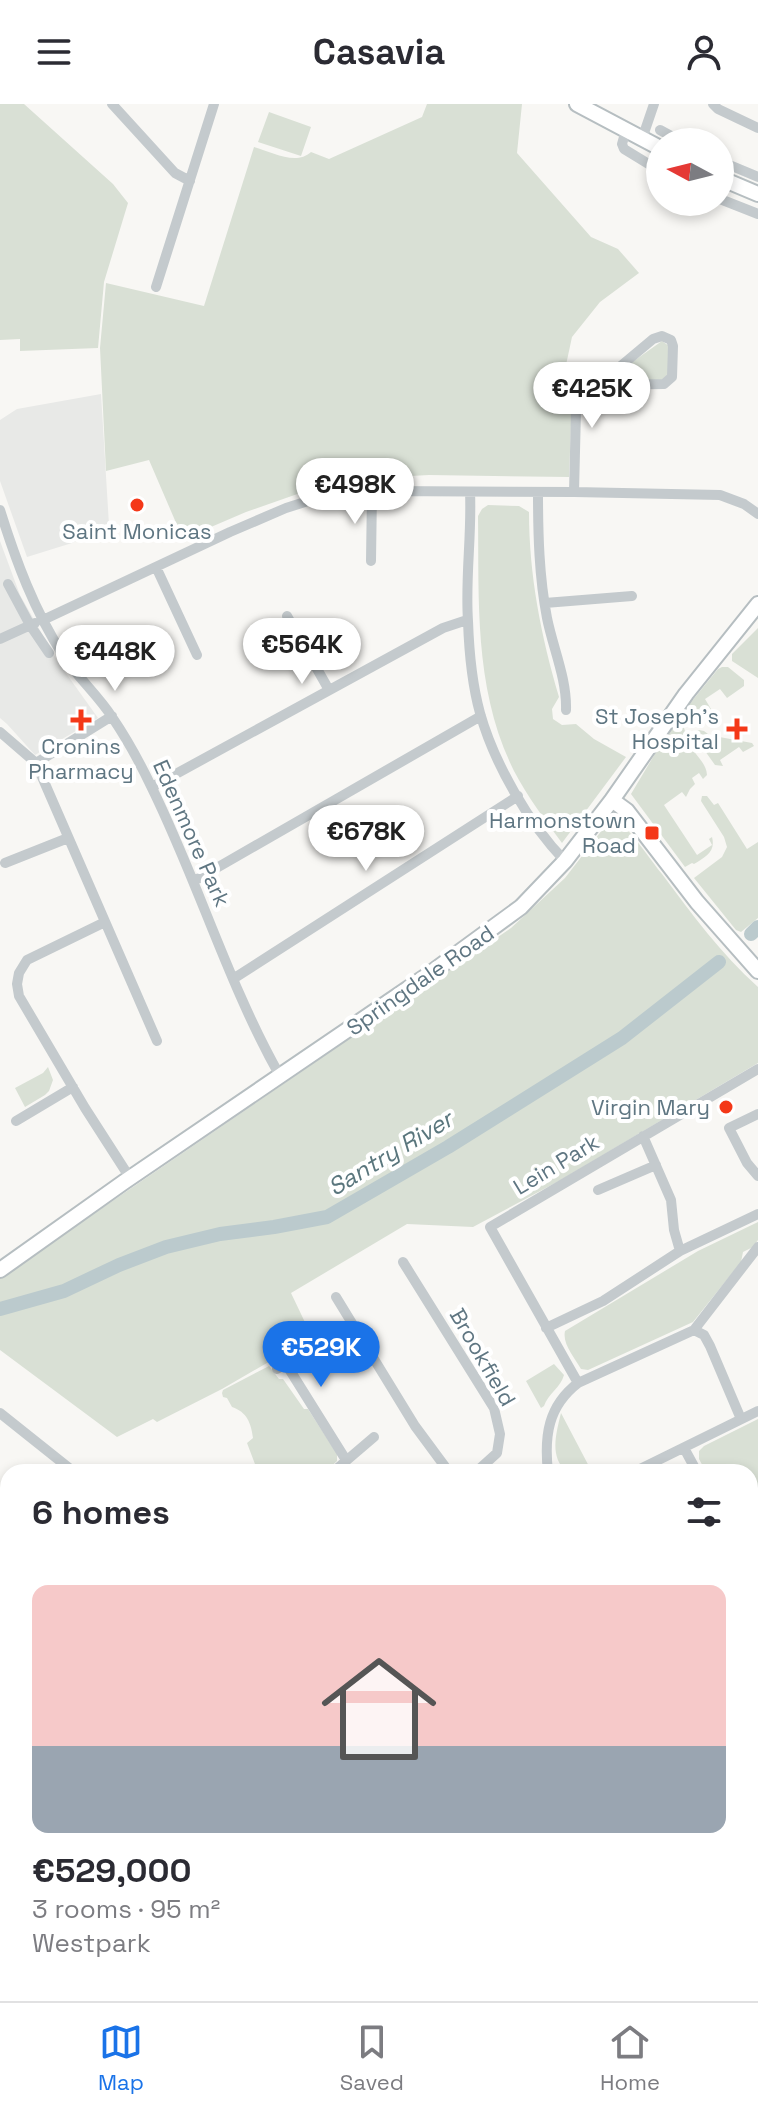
<!DOCTYPE html>
<meta charset="utf-8">
<style>
body{margin:0;font-family:"Space Grotesk",sans-serif;background:#f2f2f3;color:#2b2b33;height:100vh;display:flex;flex-direction:column;font-size:30px;white-space:nowrap}
*{box-sizing:border-box;margin:0}
p{font-size:26px;color:#7c7c81}
.icon{flex:none;width:44px;height:44px;fill:none;stroke:currentColor;stroke-width:2;stroke-linecap:round;stroke-linejoin:round}
.map{position:relative;flex:1;overflow:hidden}
.details{position:absolute;left:0px;top:1360px;width:758px;height:538px;display:flex;flex-direction:column;background:#fff;border-radius:24px 24px 0 0;box-shadow:0 4px 12px #0003}
.details>*{flex:none}
.needle{width:52px;rotate:277deg}
.fabs{position:absolute;left:646px;top:24px;display:grid;gap:16px}
.fabs a{display:grid;place-items:center;width:88px;height:88px;border-radius:50%;background:#fff;box-shadow:0 4px 12px #0003;font-size:40px}
.price{position:absolute;translate:-50% -68px;padding:0 18px;border-radius:28px;background:#fff;color:#222;font-size:26px;line-height:52px;filter:drop-shadow(0 2px 4px #0008)}
.price::after{content:'';position:absolute;left:50%;top:48px;width:24px;height:18px;margin-left:-12px;background:inherit;clip-path:polygon(0 0,100% 0,50% 100%)}
.price.selected{background:#1a73e8;color:#fff}
ul{padding:0;list-style:none}
li{display:grid;align-content:center;gap:16px;height:424px;padding:0 32px}
li span{display:grid;place-items:center;height:248px;border-radius:16px;color:#555}
li>.icon{margin-inline-start:auto}
span .icon{width:144px;height:144px;fill:#fffc;stroke-width:1}
li b{font-size:34px}
h2{display:flex;justify-content:space-between;align-items:center;height:96px;padding:0 32px;font-size:34px}
header{display:flex;justify-content:space-between;align-items:center;height:104px;padding:0 32px;background:#fff;font-size:36px;font-weight:700}
.tabs{display:flex;justify-content:space-around;align-items:center;height:112px;border-top:2px solid #e1e1e2;background:#fff;font-size:22px;color:#7c7c81}
.tabs a{display:grid;justify-items:center;gap:4px}
.tabs .selected{color:#1a73e8}
.map>svg:first-child{display:block}
.built{fill:#e8e9e7}
.green{fill:#d9e0d5}
.lines{fill:none;stroke-linecap:round;stroke-linejoin:round}
.river{stroke:#bbcacd;stroke-width:14}
.secondary-casing{stroke:#b6bec1;stroke-width:18}
.street{stroke:#c4cacd;stroke-width:10}
.secondary{stroke:#fff;stroke-width:14}
.poi-dot{fill:#f43818;stroke:#fff;stroke-width:3}
.labels{text-anchor:middle;dominant-baseline:central;stroke-width:8;stroke-linejoin:round;paint-order:stroke}
.poi-label{font-size:22px;fill:#5f7682;stroke:#fff;text-anchor:end}
.street-label{font-size:22px;fill:#5f7682;stroke:#fff}
.water-label{font-size:24px;font-style:italic;fill:#5a767d;stroke:#fff}
</style>
<header><svg class="icon" aria-label="menu" viewBox="0 0 24 24"><path d="M4 6h16M4 12h16M4 18h16"/></svg>Casavia<svg class="icon" aria-label="person" viewBox="0 0 24 24"><circle cx="12" cy="8" r="4"/><path d="M4 21q1-7 8-7t8 7"/></svg></header>
<div class="map">
<svg width="758" height="1897" viewBox="0 0 758 1897">
<rect width="100%" height="100%" fill="#f8f7f4"/>
<!-- built -->
<path class="built" d="M101,290L109,421L72,439L27,453L0,377V316L17,305Z
M0,437L20,491L58,558L98,614L35,651L7,620L0,614Z
M750,1745L758,1746V1834L750,1833Z
M137,1890H403L402,1897H143Z"/>
<!-- green -->
<path class="green" d="M0,0H24L113,80L128,99L104,178L98,244L20,247V235L0,236Z
M427,0H522L517,49L591,133L618,145L639,169L600,198L572,233L566,261L583,283L572,295L569,373L429,371L356,375L323,381L246,408L183,435L149,356L106,367L100,244L106,179L204,202L254,43C272,48 296,62 311,48L329,55L422,13Z
M269,8L311,23L301,52L258,38Z
M662,237L669,242L668,272L664,276H614V271Z
M488,401L519,402L529,408C529,471 541,532 559,593L552,605L553,615L562,621L576,620L594,635L626,653L562,739C545,716 527,692 514,667C474,586 479,500 478,412L482,405Z
M758,524V574L732,557V550Z
M722,563H728L744,576V582L727,594L720,585L705,595L711,605L693,617L688,615L683,608L718,565Z
M680,617C686,624 684,627 687,635C691,649 706,656 707,671L703,675L699,669L692,674L695,680L690,685L686,693L682,688L664,701L697,751L712,741L709,735L712,733C716,748 705,753 694,760L692,759L685,763L631,690L671,623Z
M699,626L704,627L712,633L714,632L752,639L754,642L743,648L739,643L720,656L723,662L715,661L695,633L696,628Z
M702,692H707L714,701L718,699L747,745L758,738V814L741,828L736,826L694,774L722,753L727,743L724,733L701,697Z
M614,715C628,721 651,757 662,770C692,810 721,850 758,883V959L559,1077L473,1123L407,1120L291,1189L312,1233L222,1285L157,1318L153,1315L117,1333L0,1246V1174L511,824L565,774L609,717Z
M48,963L53,976L49,987L45,991L25,1003L15,984L43,969Z
M758,1118V1136L753,1143L743,1148L741,1158L693,1218L588,1266L581,1265C575,1254 562,1240 565,1227L698,1147Z
M554,1260L564,1271C561,1283 548,1290 544,1302L541,1304L526,1277Z
M269,1262L279,1275H283L304,1305H308L337,1350V1357L325,1368H258L247,1339L253,1334C251,1319 247,1308 232,1303L227,1294L223,1293L222,1289L223,1286Z
M561,1309L592,1368H567C549,1353 556,1330 561,1309Z
M758,1315V1441L750,1444V1368H706L699,1355V1347L704,1342Z"/>
<g class="lines">
<!-- river -->
<path class="river" d="M751,830L758,823
M0,1205L64,1187L119,1161L166,1143L220,1130L274,1123L327,1113L448,1043L622,934L719,858"/>
<defs>
<path id="secondary" d="M577,0L660,44
M720,74L758,90
M612,696L627,707L697,798L758,867
M0,1166L124,1078L428,871L521,803L565,757L612,696L686,590L758,500"/>
</defs>
<!-- secondary casing -->
<use href="#secondary" class="secondary-casing"/>
<!-- street -->
<path class="street" d="M112,0L175,69L190,77
M713,0L718,5L758,24
M626,26L622,40L624,45L660,67
M660,26L682,38
M642,35L654,0
M720,57L758,73
M720,95L758,110
M156,183L214,0
M470,388C472,431 465,474 468,517C469,547 472,580 480,609C494,659 529,720 565,757
M538,388C538,430 539,472 547,514C553,544 567,575 566,606
M574,388L576,307L579,297L653,235L662,232L671,236L673,242L672,273L664,280L598,281
M0,406C16,457 34,506 63,551C77,573 98,591 112,613C127,635 140,659 151,682C198,777 228,880 280,972
M371,457L372,388
M156,463L197,551
M8,480L30,521L49,549
M545,499L632,492
M287,512L329,586
M43,516L230,428L286,404L308,397L338,392L386,387L574,388L720,391L744,400L758,410
M0,535L35,519
M0,628L36,659L157,937
M36,659L112,612
M152,683L443,524L467,516
M5,759L68,734
M194,777L481,612
M105,818L27,856L19,869L17,880L19,892L85,1004L130,1074
M233,875L518,692
M758,1010L729,1024L747,1059L758,1072
M16,1017L73,983
M643,1032L671,1096L674,1126L680,1147
M598,1086L656,1061
M403,1158L494,1304L500,1330L497,1349L476,1368
M336,1193L415,1322L449,1368
M546,1224L603,1197L680,1147L758,1110
M694,1226L704,1231L710,1242L741,1315
M277,1265L286,1260L346,1356
M578,1279L490,1123L758,965
M0,1309L74,1368
M684,1344L697,1368
M333,1368L374,1333
M548,1368C544,1332 548,1302 578,1279L694,1226L758,1143
M634,1368L758,1307
M0,1437L8,1444
M750,1454L758,1450
M750,1469L758,1497
M0,1500L8,1492
M752,1603L758,1548
M0,1695L8,1683
M0,1743L8,1736
M0,1833L8,1840
M54,1890L60,1897
M540,1890L548,1897
M413,1897L415,1890
M499,1897L500,1890
M682,1897L683,1890"/>
<!-- secondary -->
<use href="#secondary" class="secondary"/>
</g>
<!-- markers -->
<g class="poi-dot">
<circle cx="137" cy="401" r="8"/>
<path d="M77 604h8v8h8v8h-8v8h-8v-8h-8v-8h8z"/>
<path d="M733 613h8v8h8v8h-8v8h-8v-8h-8v-8h8z"/>
<rect x="644" y="721" width="16" height="16" rx="4"/>
<circle cx="726" cy="1003" r="8"/>
</g>
<g class="labels">
<!-- poi labels -->
<g class="poi-label">
<text x="137" y="427" text-anchor="middle">Saint Monicas</text>
<text x="719" y="612">St Joseph's<tspan x="719" dy="25">Hospital</tspan></text>
<text x="81" y="642" text-anchor="middle">Cronins<tspan x="81" dy="25">Pharmacy</tspan></text>
<text x="636" y="716">Harmonstown<tspan x="636" dy="25">Road</tspan></text>
<text x="710" y="1003">Virgin Mary</text>
</g>
<!-- street labels -->
<g class="street-label">
<text transform="translate(192 729) rotate(66)">Edenmore Park</text>
<text transform="translate(420 876) rotate(-35)">Springdale Road</text>
<text transform="translate(556 1060) rotate(-31)">Lein Park</text>
<text transform="translate(483 1253) rotate(60)">Brookfield</text>
</g>
<!-- water labels -->
<g class="water-label">
<text transform="translate(390 1049) rotate(-31)">Santry River</text>
</g>
</g>
</svg>
<div class="fabs">
<a><svg class="needle" viewBox="-14 -14 28 28"><path d="M0-13l5 13h-10z" fill="#e53935"/><path d="M0 13l5-13h-10z" fill="#7c7c81"/></svg></a>
</div>
<b class="price" style="left:592px;top:326px">€425K</b>
<b class="price" style="left:355px;top:422px">€498K</b>
<b class="price" style="left:302px;top:582px">€564K</b>
<b class="price" style="left:115px;top:589px">€448K</b>
<b class="price" style="left:366px;top:769px">€678K</b>
<b class="price selected" style="left:321px;top:1285px">€529K</b>
<section class="details">
<h2>6 homes<svg class="icon" aria-label="filters" viewBox="0 0 24 24"><path d="M4 7h16M4 17h16"/><circle cx="9" cy="7" r="2"/><circle cx="15" cy="17" r="2"/></svg></h2>
<ul>
<li><span style="background:linear-gradient(#f6c9c9 65%,#9aa5b1 0)"><svg class="icon" aria-label="home" viewBox="0 0 24 24"><path d="M3 11l9-7 9 7M6 9v11h12V9"/></svg></span><div><b>€529,000</b><p>3 rooms · 95 m²</p><p>Westpark</p></div></li>
</ul>
</section>
</div>
<nav class="tabs">
<a class="selected"><svg class="icon" aria-label="map" viewBox="0 0 24 24"><path d="M3 6l6-2 6 2 6-2v14l-6 2-6-2-6 2zM9 4v14M15 6v14"/></svg>Map</a>
<a><svg class="icon" aria-label="saved" viewBox="0 0 24 24"><path d="M7 4h10v16l-5-4-5 4z"/></svg>Saved</a>
<a><svg class="icon" aria-label="home" viewBox="0 0 24 24"><path d="M3 11l9-7 9 7M6 9v11h12V9"/></svg>Home</a>
</nav>
